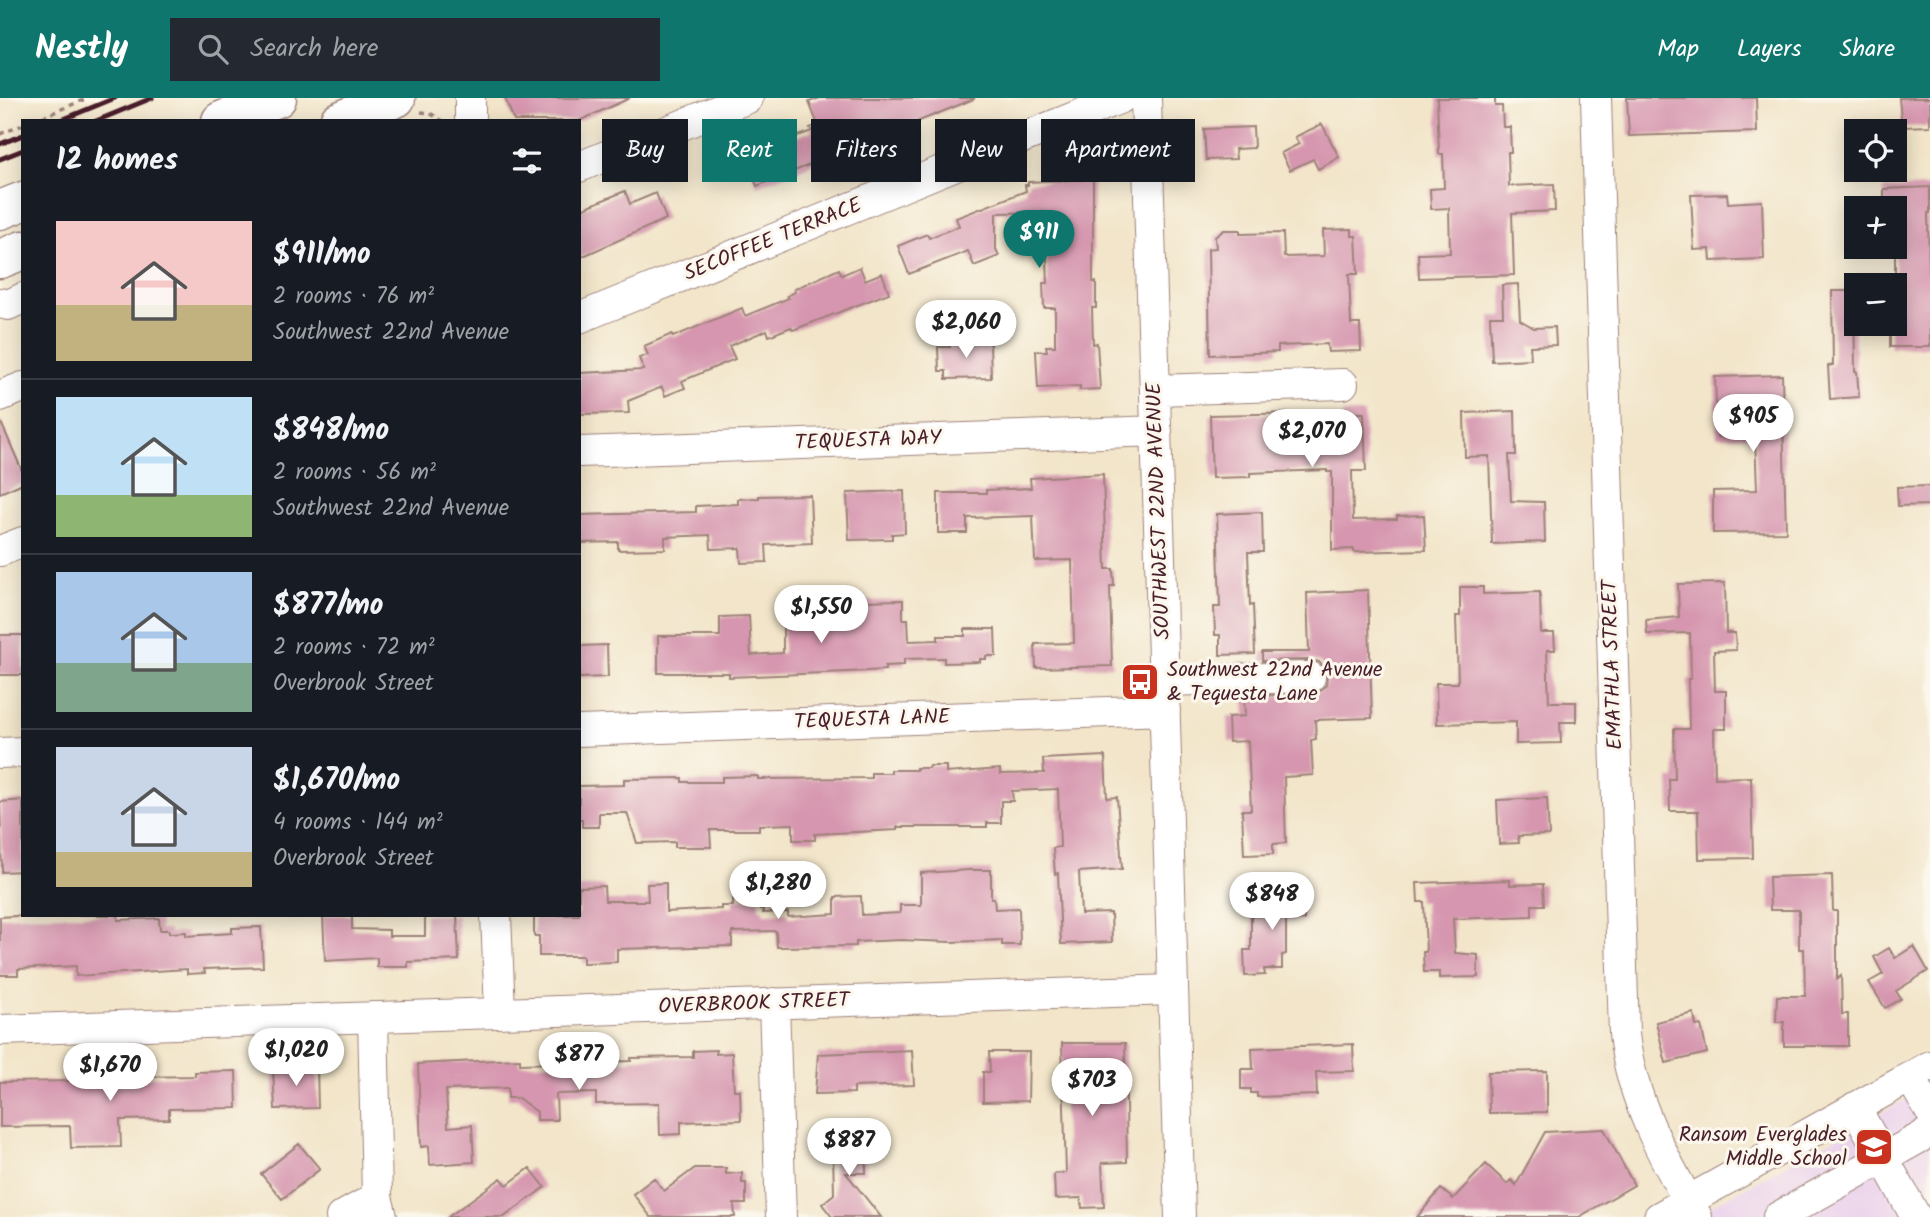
<!DOCTYPE html>
<meta charset="utf-8">
<style>
body{margin:0;font-family:Kalam,sans-serif;background:#242831;color:#f1f3f6;height:100vh;display:flex;flex-direction:column;font-size:26px;white-space:nowrap}
*{box-sizing:border-box;margin:0}
p{font-size:23px;color:#9ea1a6}
.icon{flex:none;width:38px;height:38px;fill:none;stroke:currentColor;stroke-width:2;stroke-linecap:round;stroke-linejoin:round}
.map{position:relative;flex:1;overflow:hidden}
.drawer{position:absolute;left:21px;top:21px;width:560px;height:798px;display:flex;flex-direction:column;background:#171b24;border-radius:0px;box-shadow:0 4px 18px #0003}
.drawer>*{flex:none}
.guide{position:absolute;left:602px;top:21px;width:665px;height:63px;display:flex;gap:14px}
.tools{position:absolute;left:1844px;top:21px;display:grid;gap:14px}
.tools a{display:grid;place-items:center;width:63px;height:63px;border-radius:0px;background:#171b24;box-shadow:0 4px 18px #0003;font-size:35px}
.price{position:absolute;translate:-50% -60px;padding:0 16px;border-radius:24px;background:#fff;color:#222;font-size:23px;line-height:46px;filter:drop-shadow(0 2px 4px #0008)}
.price::after{content:'';position:absolute;left:50%;top:42px;width:21px;height:16px;margin-left:-10px;background:inherit;clip-path:polygon(0 0,100% 0,50% 100%)}
.price.active{background:#0f766e;color:#fff}
ul{padding:0;list-style:none}
li{display:flex;align-items:center;gap:21px;height:175px;padding:0 35px}
li+li{border-top:2px solid #363941}
li span{display:grid;place-items:center;flex:none;width:196px;height:140px;border-radius:0px;color:#555}
li>.icon{margin-inline-start:auto}
span .icon{width:84px;height:84px;fill:#fffc;stroke-width:1}
li b{font-size:30px}
h2{display:flex;justify-content:space-between;align-items:center;height:84px;padding:0 35px;font-size:30px}
.pill{padding:0 24px;border-radius:0px;background:#171b24;box-shadow:0 4px 18px #0003;font-size:24px;line-height:63px}
.pill.active{background:#0f766e;color:#fff}
header{display:flex;align-items:center;gap:42px;box-sizing:border-box;height:98px;padding:0 35px;background:#0f766e;color:#fff}
header strong{font-size:33px}
nav{display:flex;gap:38px;margin-inline-start:auto;font-size:24px}
.search{width:490px;height:63px;background:#242831;display:flex;align-items:center;gap:18px;box-sizing:border-box;padding:0 24px;border-radius:0px;color:#9ea1a6;font-size:26px}
.map>svg:first-child{display:block}
.built{fill:#ebd1ec}
.building{fill:#d696af}
.lines{fill:none;stroke-linecap:round;stroke-linejoin:round}
.minor-casing{stroke:#9e827a;stroke-width:32}
.highway-casing{stroke:#9e827a;stroke-width:41}
.path{stroke:#9e827a;stroke-width:3.5;stroke-dasharray:5 5;stroke-linecap:butt}
.minor{stroke:#fff;stroke-width:30}
.highway{stroke:#fff;stroke-width:38}
.rail{stroke:#4a1f2b;stroke-width:5}
.labels{text-anchor:middle;dominant-baseline:central;stroke-width:6;stroke-linejoin:round;paint-order:stroke}
.street-label{font-size:21px;fill:#4a1f2b;stroke:#fbf7ec}
.poi-label{font-size:21px;fill:#4a1f2b;stroke:#fbf7ec;text-anchor:start}
</style>
<header>
<strong>Nestly</strong>
<div class="search"><svg class="icon" aria-label="search" viewBox="0 0 24 24"><circle cx="10" cy="10" r="6"/><path d="M15 15l6 6"/></svg>Search here</div>
<nav><a>Map</a><a>Layers</a><a>Share</a></nav>
</header>
<div class="map">
<svg width="1930" height="1119" viewBox="0 0 1930 1119">
<rect width="100%" height="100%" fill="#fbf7ec"/>
<filter id="ink" filterUnits="userSpaceOnUse"><feTurbulence type="fractalNoise" baseFrequency=".0143" numOctaves="2"/><feDisplacementMap in="SourceGraphic" scale="14" xChannelSelector="R" yChannelSelector="G"/><feConvolveMatrix kernelMatrix="1 2 1 2 8 2 1 2 1" color-interpolation-filters="sRGB"/></filter>
<filter id="wash" filterUnits="userSpaceOnUse"><feTurbulence type="fractalNoise" baseFrequency=".00686" numOctaves="4" result="noise"/><feDisplacementMap in="SourceGraphic" scale="28" xChannelSelector="R" yChannelSelector="G"/><feGaussianBlur stdDeviation="1.57" result="paint"/><feColorMatrix in="noise" values="0 0 0 0 0 0 0 0 0 0 0 0 0 0 0 0 0 1.4 0 .05"/><feComposite in="paint" operator="in"/></filter>
<g filter="url(#wash)">
<rect width="100%" height="100%" fill="#f2e5c9"/>
<!-- built -->
<path class="built" d="M1930,988V1119H1712L1707,1110Z"/>
<g id="blocks">
<!-- building -->
<path class="building" d="M505,0H630L579,23H514Z
M820,0H974V1L757,88L745,57L812,33L810,30L818,27L809,4Z
M1437,0H1495V8H1502L1503,29H1510L1511,54H1508L1509,88L1554,86L1555,113L1512,115L1514,177L1419,180L1418,156L1450,155L1449,110L1431,111L1430,91L1444,90L1443,56H1439Z
M1627,0H1756L1757,34L1629,38Z
M1899,0H1930V28L1902,29Z
M1322,26L1339,59L1318,71L1313,61L1290,72L1281,55L1299,46L1295,39Z
M1253,29L1254,50L1235,51L1236,61L1206,62L1204,31Z
M1093,81V184H1096V210H1092L1093,246L1097,245L1100,291L1080,292V288L1038,290L1036,253H1047L1046,248H1055V210H1044L1043,185H1048L1045,114L996,115V151L999,158L974,168L968,153L909,176L898,148L927,136L929,140L959,128L956,120L1026,93L1025,87H1028V84Z
M1930,89V115H1928L1930,249H1890V226H1895V110H1884V91Z
M625,93L630,106L656,95L666,121L579,160V112Z
M1727,96L1728,105L1762,103L1764,161L1711,163L1710,151L1694,152L1691,97Z
M1352,131V138H1356L1358,176H1349L1351,226H1360L1361,253L1328,254L1327,246L1278,248V254L1210,257L1208,151L1216,150L1215,139L1224,132H1240V136L1283,135L1284,159L1324,158L1323,132Z
M860,169L865,182L882,175L889,195L793,232L791,229L769,238L767,232L729,248L735,261L682,283L685,290L665,298L662,289L628,303L629,315L579,316V275L644,272L639,260L648,257L644,248L672,236L673,239L742,210L745,218L789,200L787,198L795,194L794,191L839,171L842,177Z
M1518,186L1520,222L1534,230L1555,229L1556,247L1530,248L1531,261L1492,263L1490,218H1503L1502,187Z
M1832,193H1854L1855,274H1857L1859,299L1830,301L1828,268L1833,267Z
M950,244H990L991,280L946,281V273H939L938,249H950Z
M1782,277L1786,434L1713,435V393L1757,392L1755,338L1717,339L1715,279Z
M1515,313L1516,357H1509L1511,403L1544,404L1545,444L1492,446L1489,358L1465,359L1464,315Z
M1298,315V322L1343,320L1342,315H1364L1366,373H1352L1353,422L1397,421V418L1424,417L1426,452L1354,454V451L1332,452V374H1327V372L1250,375V379L1212,380L1210,317Z
M0,322L23,375V385L0,395Z
M1103,376L1106,471H1113L1114,488H1110L1112,568L1036,570L1035,546L1074,545L1072,462L1035,463L1033,418L967,420V435H938V395H986V392L1031,390L1030,380Z
M1930,388V407L1898,408L1897,389Z
M904,393L905,435L892,436V441L849,442L847,395Z
M810,397L812,445L766,447L767,464L741,465L740,450L711,451L710,437L665,439V451L618,452V444L579,445V417L696,414V408L738,406V401L759,400V398Z
M1262,414L1263,454H1248L1250,508L1253,507L1255,556L1220,557V537H1215L1214,509H1220L1217,416Z
M1725,485L1726,535H1735L1736,552L1714,553L1715,593H1726V631H1714L1715,680L1751,679L1753,760L1699,761L1698,713H1670L1669,681H1675L1674,631H1689L1688,581H1691L1690,535L1647,536L1646,522L1679,519L1678,486Z
M1460,489H1483V496L1540,494L1541,535H1554L1555,552H1547L1549,604H1576V624H1560L1561,645L1516,646V624L1437,626L1436,585H1458L1456,518H1460Z
M1368,492L1372,620L1315,622L1316,641L1311,642L1313,677L1284,679L1286,745L1273,746V756L1244,757L1242,712H1251L1248,643L1229,644L1228,619L1245,618L1244,598L1310,596L1320,593L1326,587L1327,578L1325,570L1319,564L1310,562L1262,563V554H1309L1307,495Z
M903,502V521H908L909,543L938,542V538H965V531H995L996,558H986V561H980V564L944,565V560L904,561V567L885,568V572L847,574L729,579V575H658V538H720V519L749,518L751,557L783,555V515L860,512V503Z
M0,537H23V577H0Z
M607,547L608,579L579,580V548Z
M1105,658L1107,700L1117,699L1122,771L1079,774L1081,816L1111,815L1112,844L1061,846L1058,775L1055,776L1053,750L1060,749L1058,691L1012,693L1013,703H1001V725H987V729H897V732L815,736V742H793V726L759,727V732H710L711,749H675V744L637,745L627,715H599V729H582V721H579V688L624,687V681L682,680V684H722V679L758,678V681L871,680V675H891V672H916V670H929V668H946V675L1000,671V676L1044,675L1043,661Z
M1547,700L1549,737L1518,738L1519,745L1499,746L1497,702Z
M23,702V773L2,774L0,704Z
M970,772H991V800H994L995,811L1019,810L1020,847H1002V842L951,844L901,842L856,844V848L777,849L776,833L732,834V848L617,851V864L583,865V858H539V838H534V817H579V789L604,788L605,803H648L647,786L666,785V814L721,811V808H733V801H759V811H763V815L788,814V819L835,816V799L861,798L862,817L900,815V807H921V775Z
M1832,777L1833,813H1837V881L1841,878L1842,916H1848V948H1784V924H1776L1777,898H1805L1804,851H1799V812H1770L1769,779Z
M1510,782V787L1543,786L1544,807H1532V818L1453,821L1455,855L1478,857V879L1439,880V874H1424L1423,854H1426L1424,804H1418L1417,785Z
M1304,794V822L1286,823V856L1282,857V871H1264L1265,877L1245,878L1244,852H1251V818H1260V806H1268V795Z
M33,817H118V822L159,820L160,832H169V835L186,834V838L232,835V830L261,829L263,869L204,871L205,875L187,876V871L76,878V868L18,871V877H0V819Z
M323,817H352V831L389,832V838H425V817H457L459,862L408,864V869H377V860L325,863Z
M1914,848L1928,873L1896,893L1901,901L1885,910L1869,884L1883,876L1874,859L1889,850L1895,860Z
M1694,915L1696,928L1701,927L1707,955L1666,965L1656,924Z
M1062,945H1125L1127,1064L1102,1065L1104,1109L1082,1110L1081,1100L1055,1101L1054,1076L1066,1075Z
M1353,946L1354,973L1316,974L1317,997L1257,999V995H1251V991H1241V971H1253L1252,950Z
M716,952V956L732,955L734,992H740L741,1022L681,1024V1036L660,1037L659,1005L596,1006V995L556,996L557,1022H537V1014L518,1000H508V990L446,992L448,1029L472,1027L474,1064L430,1067L429,1048L421,1049L418,966L520,961V966L631,963V960L693,959V953Z
M912,952L914,987L854,989V995L815,996L818,956Z
M989,954H1029L1028,1003L983,1004V974H990Z
M317,969L318,1010L275,1011L273,970Z
M236,973L237,1010L169,1011V1021L120,1022L121,1049L71,1050L70,1028L0,1029V984L77,983V978H94V987L139,986V979L195,978V974Z
M1547,973V1014L1489,1015L1488,974Z
M1604,1031L1634,1087L1579,1119H1417L1441,1091L1453,1101L1486,1066L1507,1086L1511,1082L1516,1087L1545,1034Z
M836,1034H865L866,1075H846L881,1119H832L822,1106L834,1096L833,1054H836Z
M299,1046L320,1071L282,1101L261,1076Z
M530,1070L545,1089L504,1119H448L501,1080L507,1087Z
M695,1070H726V1076L742,1075V1085H746V1106H734L735,1119H651L633,1096L654,1080L664,1093Z"/>
</g>
</g>
<g filter="url(#ink)">
<use href="#blocks" fill-opacity="0" stroke="#9e827a" stroke-width="2"/>
<g class="lines">
<defs>
<path id="minor" d="M470,0V23
M1146,0L1180,1119
M1596,0L1624,936C1631,1002 1665,1062 1697,1119
M579,69L748,0
M0,205L8,207L23,200
M579,220L1121,0
M1156,292L1343,286
M0,298L23,289
M579,354L1157,333
M0,453L23,444
M1164,583L1310,579
M579,633L1165,612
M0,655L23,654
M496,817L500,914
M774,905L781,1119
M373,919L377,1099L382,1119
M0,932L1172,892
M1910,979L1930,1013
M1855,1009L1916,1119
M341,1119L377,1099
M1659,1119L1930,968
M1778,1119L1930,1034"/>
<path id="highway" d="M221,23L277,0
M339,23L396,0
M0,112L23,103
M0,161L23,152"/>
</defs>
<!-- minor casing -->
<use href="#minor" class="minor-casing"/>
<!-- highway casing -->
<use href="#highway" class="highway-casing"/>
<!-- path -->
<path class="path" d="M421,14L430,15L442,23
M33,23L88,0
M0,36L23,27
M1106,37L1117,33"/>
<!-- minor -->
<use href="#minor" class="minor"/>
<!-- highway -->
<use href="#highway" class="highway"/>
<!-- rail -->
<path class="rail" d="M59,23L115,0
M96,23L152,0
M0,46L23,37
M0,61L23,52"/>
</g>
</g>
<!-- icons -->
<defs>
<symbol id="bus-square" viewBox="-11 -11 22 22"><rect x="-9" y="-9" width="18" height="18" rx="4" fill="#c8321e" stroke="#fbf7ec"/><path d="M-5-6H5V4H4V6H2V4H-2V6H-4V4H-5ZM-3.5-4V0h7V-4ZM-3.5 1.2v1.5H-2V1.2ZM2 1.2v1.5H3.5V1.2Z" fill="#fff"/></symbol>
<symbol id="school-square" viewBox="-11 -11 22 22"><rect x="-9" y="-9" width="18" height="18" rx="4" fill="#c8321e" stroke="#fbf7ec"/><path d="M0-5L7-2L0 1L-7-2ZM-4 1L0 2.5L4 1V4Q0 6-4 4Z" fill="#fff"/></symbol>
</defs>
<g fill-rule="evenodd">
<use href="#bus-square" x="1118" y="562" width="44" height="44"/>
<use href="#school-square" x="1852" y="1027" width="44" height="44"/>
</g>
<g class="labels">
<!-- street labels -->
<g class="street-label">
<text transform="translate(773 142) rotate(-22)">SECOFFEE TERRACE</text>
<text transform="translate(868 343) rotate(-2)">TEQUESTA WAY</text>
<text transform="translate(1159 413) rotate(-92)">SOUTHWEST 22ND AVENUE</text>
<text transform="translate(1613 567) rotate(-92)">EMATHLA STREET</text>
<text transform="translate(872 622) rotate(-2)">TEQUESTA LANE</text>
<text transform="translate(754 906) rotate(-2)">OVERBROOK STREET</text>
</g>
<!-- poi labels -->
<g class="poi-label">
<text x="1167" y="572">Southwest 22nd Avenue<tspan x="1167" dy="24">&amp; Tequesta Lane</tspan></text>
<text x="1847" y="1037" text-anchor="end">Ransom Everglades<tspan x="1847" dy="24">Middle School</tspan></text>
</g>
</g>
</svg>
<div class="tools">
<a><svg class="icon" aria-label="locate" viewBox="0 0 24 24"><circle cx="12" cy="12" r="6"/><path d="M12 2v4M12 18v4M2 12h4M18 12h4"/></svg></a>
<a>+</a>
<a>−</a>
</div>
<b class="price active" style="left:1039px;top:172px">$911</b>
<b class="price" style="left:966px;top:262px">$2,060</b>
<b class="price" style="left:1753px;top:356px">$905</b>
<b class="price" style="left:1312px;top:371px">$2,070</b>
<b class="price" style="left:821px;top:547px">$1,550</b>
<b class="price" style="left:778px;top:823px">$1,280</b>
<b class="price" style="left:1272px;top:834px">$848</b>
<b class="price" style="left:296px;top:990px">$1,020</b>
<b class="price" style="left:579px;top:994px">$877</b>
<b class="price" style="left:110px;top:1005px">$1,670</b>
<b class="price" style="left:1092px;top:1020px">$703</b>
<b class="price" style="left:849px;top:1080px">$887</b>
<div class="guide">
<a class="pill">Buy</a>
<a class="pill active">Rent</a>
<a class="pill">Filters</a>
<a class="pill">New</a>
<a class="pill">Apartment</a>
</div>
<section class="drawer">
<h2>12 homes<svg class="icon" aria-label="filters" viewBox="0 0 24 24"><path d="M4 7h16M4 17h16"/><circle cx="9" cy="7" r="2"/><circle cx="15" cy="17" r="2"/></svg></h2>
<ul>
<li><span style="background:linear-gradient(#f6c9c9 60%,#c2b280 0)"><svg class="icon" aria-label="home" viewBox="0 0 24 24"><path d="M3 11l9-7 9 7M6 9v11h12V9"/></svg></span><div><b>$911/mo</b><p>2 rooms · 76 m²</p><p>Southwest 22nd Avenue</p></div></li>
<li><span style="background:linear-gradient(#bfe0f5 70%,#8fb573 0)"><svg class="icon" aria-label="home" viewBox="0 0 24 24"><path d="M3 11l9-7 9 7M6 9v11h12V9"/></svg></span><div><b>$848/mo</b><p>2 rooms · 56 m²</p><p>Southwest 22nd Avenue</p></div></li>
<li><span style="background:linear-gradient(#a9c7e8 65%,#7fa58c 0)"><svg class="icon" aria-label="home" viewBox="0 0 24 24"><path d="M3 11l9-7 9 7M6 9v11h12V9"/></svg></span><div><b>$877/mo</b><p>2 rooms · 72 m²</p><p>Overbrook Street</p></div></li>
<li><span style="background:linear-gradient(#c9d6e8 75%,#c2b280 0)"><svg class="icon" aria-label="home" viewBox="0 0 24 24"><path d="M3 11l9-7 9 7M6 9v11h12V9"/></svg></span><div><b>$1,670/mo</b><p>4 rooms · 144 m²</p><p>Overbrook Street</p></div></li>
</ul>
</section>
</div>
